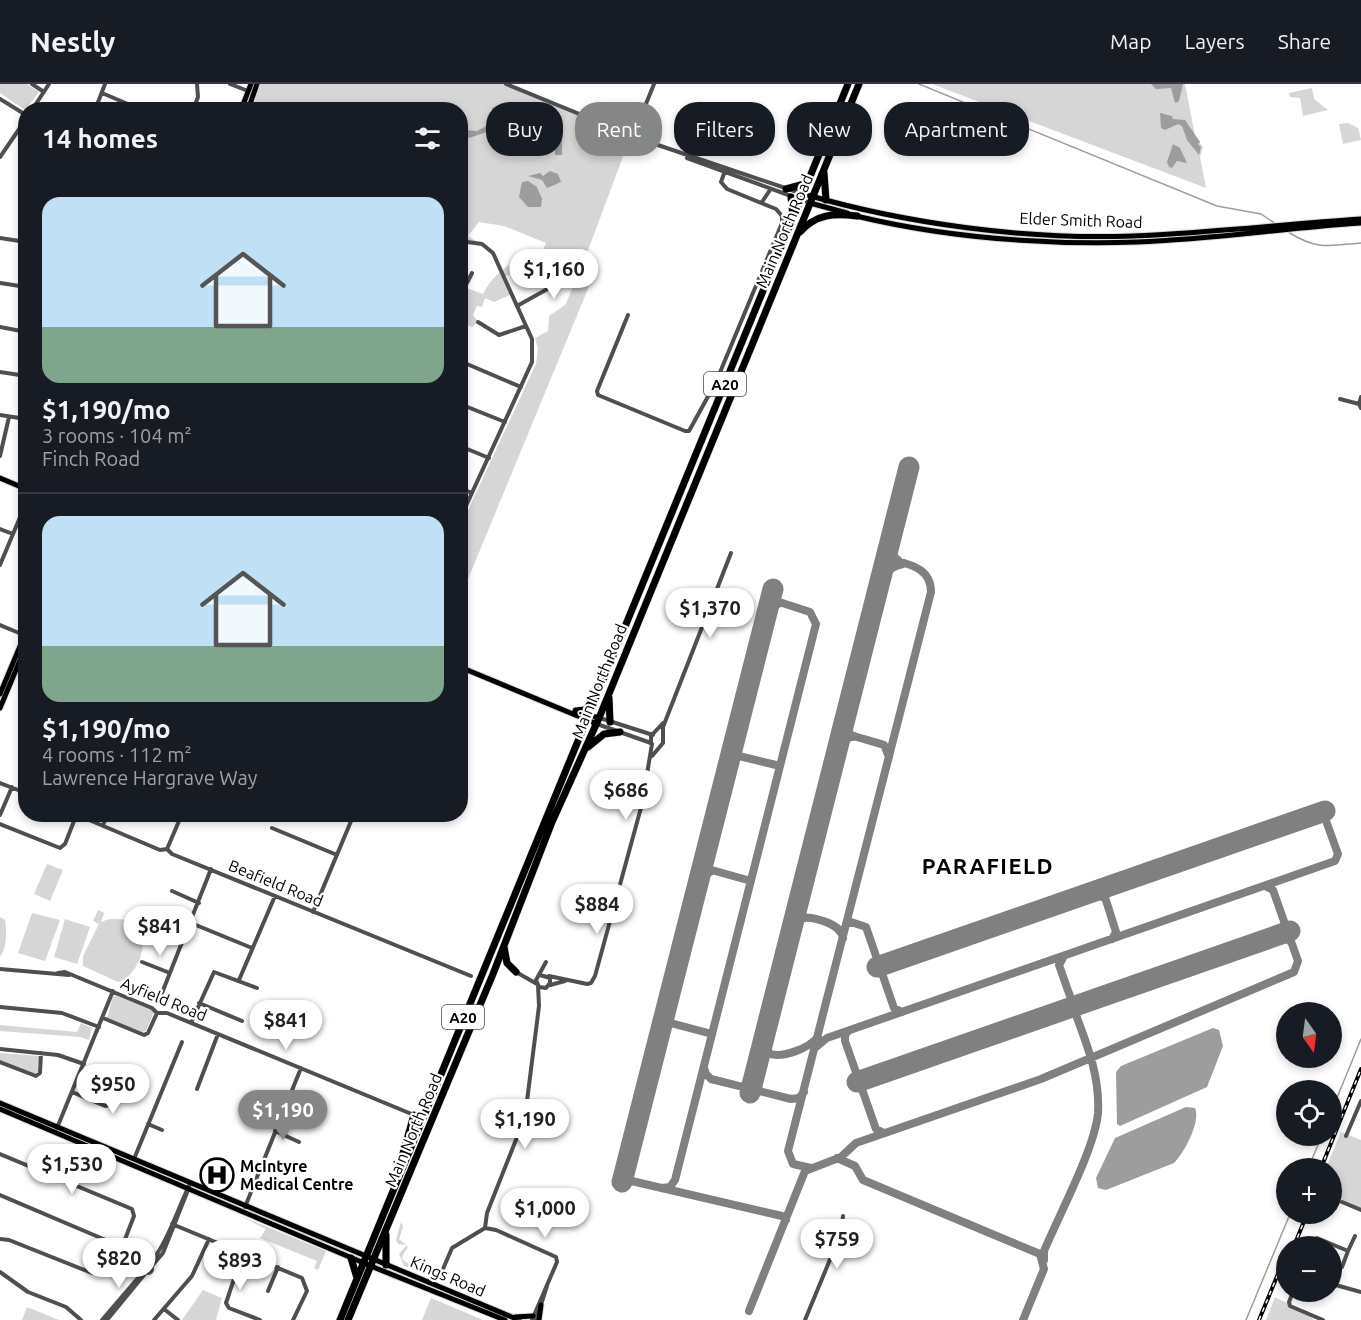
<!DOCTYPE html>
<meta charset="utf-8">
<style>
body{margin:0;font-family:Ubuntu,sans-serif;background:#20242c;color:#f1f3f6;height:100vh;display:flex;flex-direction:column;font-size:22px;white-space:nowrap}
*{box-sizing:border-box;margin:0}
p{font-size:20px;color:#9ea1a6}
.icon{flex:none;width:33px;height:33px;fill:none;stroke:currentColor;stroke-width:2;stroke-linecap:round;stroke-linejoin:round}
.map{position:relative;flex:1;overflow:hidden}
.details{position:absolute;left:18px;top:18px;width:450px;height:720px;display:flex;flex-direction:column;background:#171b24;border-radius:24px;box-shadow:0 3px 9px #0003}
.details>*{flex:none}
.banner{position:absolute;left:486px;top:18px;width:570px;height:54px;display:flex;gap:12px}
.needle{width:39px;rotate:166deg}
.controls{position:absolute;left:1276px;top:918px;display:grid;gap:12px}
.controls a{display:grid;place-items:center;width:66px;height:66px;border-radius:50%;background:#171b24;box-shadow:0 3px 9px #0003;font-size:30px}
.price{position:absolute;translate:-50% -51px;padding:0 14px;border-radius:21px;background:#fff;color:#222;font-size:20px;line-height:39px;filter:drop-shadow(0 2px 3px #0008)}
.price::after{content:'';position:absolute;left:50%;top:36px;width:18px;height:14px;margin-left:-9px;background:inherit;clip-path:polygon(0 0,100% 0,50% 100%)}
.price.on{background:#858687;color:#fff}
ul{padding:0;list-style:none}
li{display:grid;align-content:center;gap:12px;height:318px;padding:0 24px}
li+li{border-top:2px solid #363941}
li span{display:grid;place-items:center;height:186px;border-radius:18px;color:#555}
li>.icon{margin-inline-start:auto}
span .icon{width:108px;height:108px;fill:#fffc;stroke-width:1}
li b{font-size:26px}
h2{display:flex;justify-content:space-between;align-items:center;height:72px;padding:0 24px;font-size:26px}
.tag{padding:0 21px;border-radius:24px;background:#171b24;box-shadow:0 3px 9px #0003;font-size:21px;line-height:54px}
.tag.on{background:#858687;color:#fff}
header{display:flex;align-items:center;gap:36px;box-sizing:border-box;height:84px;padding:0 30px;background:#171b24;border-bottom:2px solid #363941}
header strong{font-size:28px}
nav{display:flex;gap:33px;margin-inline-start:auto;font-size:21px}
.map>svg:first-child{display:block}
.green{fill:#d6d6d6}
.water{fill:#9d9d9d}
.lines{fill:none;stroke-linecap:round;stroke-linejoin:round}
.stream{stroke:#9d9d9d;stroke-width:1.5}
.taxiway{stroke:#808080;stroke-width:8}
.runway{stroke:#808080;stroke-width:21}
.major-casing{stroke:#dbdbdb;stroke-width:7}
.highway-casing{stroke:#dbdbdb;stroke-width:8}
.minor{stroke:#4f4f4f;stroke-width:4}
.major{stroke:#000;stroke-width:5}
.highway{stroke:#000;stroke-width:7}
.rail-casing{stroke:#000;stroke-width:4}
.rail{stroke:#fff;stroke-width:1.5;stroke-dasharray:4.5;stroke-linecap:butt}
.labels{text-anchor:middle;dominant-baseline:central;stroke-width:4.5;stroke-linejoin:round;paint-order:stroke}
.shield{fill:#fff;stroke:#4c4c4c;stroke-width:1.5}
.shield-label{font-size:15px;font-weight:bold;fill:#000}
.street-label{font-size:16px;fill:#000;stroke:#fff}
.poi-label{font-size:16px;font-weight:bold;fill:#000;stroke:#fff;text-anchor:start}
.district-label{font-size:22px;font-weight:bold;letter-spacing:1.5px;fill:#000;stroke:#fff}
</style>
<header>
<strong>Nestly</strong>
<nav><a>Map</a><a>Layers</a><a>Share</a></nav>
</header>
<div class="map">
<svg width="1361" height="1236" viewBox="0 0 1361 1236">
<rect width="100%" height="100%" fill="#fff"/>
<!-- green -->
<path class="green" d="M0,0H27L39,8L25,26L0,9Z
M258,0H506L637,54L631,68L624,70L584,177L597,183L461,512V441L536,280L538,265L535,254L548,247L549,232L565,221L577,195L538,178L504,193L512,210L494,218L485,214L482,223L477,222L473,231L478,238L472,243L461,238V205L467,204L483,210C496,185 515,175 542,168L546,159L504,142L479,138L468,152L476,157L461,156L460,26H247Z
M932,0H1185L1198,67L1199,58L1203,63L1200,73L1206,104Z
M1312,4L1314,15L1328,26L1303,32L1300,14L1290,13L1289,9Z
M1348,39L1358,44L1361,56L1343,60L1339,40Z
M47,780L63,786L50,817L34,810Z
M98,826L104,829L101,838C111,834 118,834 128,837C156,848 139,893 118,898L83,882V872L99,840L93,837Z
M32,829L60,836L45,877L18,869Z
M0,833L5,836C7,846 7,864 0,873Z
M65,835L90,843L77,880L54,873Z
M116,911L153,926L154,928L146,947L142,948L107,934L113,913Z
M81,939L92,944L89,956L80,953L0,947V941L77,948Z
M0,969L39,972L38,989L35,990L0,976Z
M1341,1048L1361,1056V1126L1332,1115V1084H1326Z
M238,1131L326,1167L318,1186L314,1184L317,1177L260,1154L266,1145Z
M401,1138L403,1143L399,1155C415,1167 404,1162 402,1175L415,1185L404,1182L399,1170L407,1161L398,1160L396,1156Z
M203,1206L222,1214L216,1236H182Z
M1275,1213L1311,1232L1313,1236H1266Z
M431,1214L483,1236H422Z
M27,1223L59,1236H22Z"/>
<!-- water -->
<path class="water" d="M1151,0H1183L1179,17L1175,19L1171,4L1156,5Z
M499,21C506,23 511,29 515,36L514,39L469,54L462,50L465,46L477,47L493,38L492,24Z
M1160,29L1172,32L1173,35L1185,36L1200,58L1198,60L1201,63L1199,71L1187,56L1182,42L1178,40L1165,46L1161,44Z
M547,38L562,52V71H555L554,53Z
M1173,60L1180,64L1187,79L1177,77L1172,84L1169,83L1167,78Z
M550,87L558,90L561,98L547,104L542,96L528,92L540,89L543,92Z
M528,97L537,103L542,115L541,123H528L519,113L522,98Z
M1213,944L1219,946L1223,962L1207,1003L1120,1042L1117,1040L1116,988L1121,982Z
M1186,1023L1195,1024C1201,1038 1184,1069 1174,1079L1106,1106L1098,1104L1096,1094L1115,1054Z"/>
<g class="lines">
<!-- stream -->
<path class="stream" d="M919,0L1217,122L1261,130L1276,140
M1288,148C1317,166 1328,162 1361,159
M1332,1026L1361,955
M1308,1084L1322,1052
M1246,1236L1290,1130"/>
<!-- taxiway -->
<path class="taxiway" d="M897,428C893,444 883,465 899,477
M873,526C878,506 880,484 903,480
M762,546L769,524L780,519
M852,609C840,656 840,647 884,661L889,673
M731,670L780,682
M830,692C834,679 835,654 852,653
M708,760L704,777L708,785L751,797
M696,809L701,792L712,787
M1078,813L1095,808L1104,814
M805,834L798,823L806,788
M847,840L851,838L866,843L894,924L902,928
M1112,855L1116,848L1104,810L1108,804L1124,797
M1263,856L1282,851L1291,858
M1064,872L1059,881L1071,915L1080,920L1096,915
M784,873L793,839L798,834C812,832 841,839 843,854
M877,875L886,880L899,876
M771,927L764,959L770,970C784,974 809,964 818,953
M663,937L712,950
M848,947L845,951V957L876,1045L884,1049
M816,963L827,954L1335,777L1338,770L1325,734L1317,731L1303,735
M704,984L706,990L711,995L791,1015L799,1014L804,1008
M862,1004L865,997L879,991
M760,1007L754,996L760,968
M837,1074L855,1082L863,1096L1040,1170L1044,1185L1023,1236
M811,1084L793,1080L788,1067L931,508C931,485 912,481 894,476
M625,1085L627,1092L633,1097
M623,1095L782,1132L786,1136
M662,1104L670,1103L675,1096L816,540L810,528L770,515
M1044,1176V1167C1059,1131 1095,1064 1098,1029C1100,994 1088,963 1076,931L1068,926L1050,931
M749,1227L805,1087L841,1073L856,1059L1041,995L1294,888L1298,877L1273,806L1265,802"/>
<!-- runway -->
<path class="runway" d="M877,883L1325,727
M857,998L1290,847
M750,1009L909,383
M622,1098L773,505"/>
<defs>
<path id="major" d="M241,26L251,0
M248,26L257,0
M804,110C906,140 1027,156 1133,152C1210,149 1285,140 1361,135
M810,119L847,129
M856,132C948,154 1042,161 1137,158C1212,155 1286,144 1361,139
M0,394L26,405
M460,583L597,640
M0,610L26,548
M0,624L26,562
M576,627L599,634
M0,1019L519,1236
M0,1025L378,1185L505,1236
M515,1233L533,1232
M539,1236L541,1221"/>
<path id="highway" d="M824,89L826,116
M786,105L808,99
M791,113L793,132
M800,148C816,130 834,129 857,132
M609,614L610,638
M576,627L585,626L591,619
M588,663L604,650L620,648
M504,863L507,879L516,888
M398,1087L414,1031
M386,1151V1181
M351,1174L357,1194
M340,1236L848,0
M348,1236L493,890L552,738L599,634L859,0"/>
</defs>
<!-- major casing -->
<use href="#major" class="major-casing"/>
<!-- highway casing -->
<use href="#highway" class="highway-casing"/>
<!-- minor -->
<path class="minor" d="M32,0L44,8
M230,0L248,7
M506,0L643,56L803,110
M102,9L142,26
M0,15L26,31
M36,20L45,26
M32,26L49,0
M95,26L105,0
M193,26L198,13L197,0
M633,52L654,0
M0,73L26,35
M687,74L810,119
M762,118L770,106
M0,154L26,158
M460,157L482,160L493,169L532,255V278L460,435
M0,199L26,203
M460,200L467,199L472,189
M517,222L551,203L561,181
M628,231L597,307L598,311L685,347H689L716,298L782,139V132L776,125L727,105L721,98L726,84
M478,238L499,251L526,242
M0,243L26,248
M460,277L521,303
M0,288L26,292
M1361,313L1359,320L1361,324
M1340,315L1359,320
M460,320L505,338
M0,331L26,335
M460,362L489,374
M0,372L9,333
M460,404L472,409
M0,445L13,450
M0,481L26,419
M0,541L24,551
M600,634L653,651
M597,640L651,659
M651,660V652L663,639
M652,672L663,659V643L731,469
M0,699L26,709
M75,730L160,766L167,765L172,770L471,892
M346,730L352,733
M0,731L12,703
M0,740L60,764L65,760L76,732
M103,741L108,730
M272,744L337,771
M167,765L182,730
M172,807L199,819
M313,828L354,730
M191,839L252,864
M157,843L185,853
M142,878L170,889
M0,885L69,891
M516,888L537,900
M58,889L65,888L152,924L157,929H167L414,1031
M540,891L550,894V899L546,904L539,903L536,896L546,878
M549,892L587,900L591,899L595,892L642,720L652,660
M239,896L275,812
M550,901L565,897
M160,914L211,785
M199,919L242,937
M0,923L62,929L99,943
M103,934L144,951L148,949L157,929
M191,939L214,888L257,904
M0,965L58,971L84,980
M0,978L36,992L40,989L41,969
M197,1005L218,950
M72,1008L105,1022L109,1021L123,984L144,994
M148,1040L162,1046
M57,1044L113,907
M275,1047L299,1058
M1346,1052L1361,1017
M0,1070L132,1125L134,1132L122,1163
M134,1075L182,958
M57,1093L70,1062
M0,1111L115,1160L145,1182
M1342,1118L1361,1126
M245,1123L301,984
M172,1140L302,1194L307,1207L293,1236
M485,1144L496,1146L556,1173L557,1178L532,1236
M0,1155L9,1156L92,1189L97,1186L110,1157
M1311,1162L1317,1154L1348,1167L1355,1152
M243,1168L226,1219L229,1224L260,1236
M149,1181C168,1158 177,1126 190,1100
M144 1185a4 4 0 1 1 8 0a4 4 0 1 1-8 0Z
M151,1183L163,1169L188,1106
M1342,1183L1348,1167
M0,1188L28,1208L66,1223L81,1236
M428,1197L440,1192L452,1164L485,1144L487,1129L525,1033L539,922L538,901
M1332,1200L1361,1208
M268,1207L278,1183
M1293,1208L1289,1218L1290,1222L1323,1236
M541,1221L547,1202
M164,1225L178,1236
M102,1236L144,1187
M107,1236L144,1191
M154,1236L192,1192L209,1155
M535,1236L539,1228
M805,1236L841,1149L843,1132"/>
<!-- major -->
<use href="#major" class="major"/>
<!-- highway -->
<use href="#highway" class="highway"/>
<defs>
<path id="rail" d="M1321,1084L1361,985
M1294,1162L1307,1130
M1259,1236L1287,1168"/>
</defs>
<!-- rail casing -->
<use href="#rail" class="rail-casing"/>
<!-- rail -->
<use href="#rail" class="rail"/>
</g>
<!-- icons -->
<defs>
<symbol id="hospital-ring" viewBox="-11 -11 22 22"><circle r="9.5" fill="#fff" stroke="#000" stroke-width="1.5"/><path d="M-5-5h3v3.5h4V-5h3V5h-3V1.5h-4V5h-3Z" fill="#000"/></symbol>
</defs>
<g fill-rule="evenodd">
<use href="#hospital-ring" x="198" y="1072" width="38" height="38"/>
</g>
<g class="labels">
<!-- shield labels -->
<g class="shield">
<rect x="704" y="288" width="42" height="24" rx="4.5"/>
<rect x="442" y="921" width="42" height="24" rx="4.5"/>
</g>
<g class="shield-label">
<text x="725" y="300">A20</text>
<text x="463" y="933">A20</text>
</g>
<!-- street labels -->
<g class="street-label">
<text transform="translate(1081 136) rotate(2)">Elder Smith Road</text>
<text transform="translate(784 147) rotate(-67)">Main North Road</text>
<text transform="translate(599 597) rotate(-68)">Main North Road</text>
<text transform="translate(276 799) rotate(22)">Beafield Road</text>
<text transform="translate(164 915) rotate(22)">Ayfield Road</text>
<text transform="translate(413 1046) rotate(-67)">Main North Road</text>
<text transform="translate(448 1192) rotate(23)">Kings Road</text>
</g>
<!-- poi labels -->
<g class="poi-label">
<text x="240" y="1082">McIntyre<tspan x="240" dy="18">Medical Centre</tspan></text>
</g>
<!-- district labels -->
<g class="district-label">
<text x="988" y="781">PARAFIELD</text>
</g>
</g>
</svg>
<div class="controls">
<a><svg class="needle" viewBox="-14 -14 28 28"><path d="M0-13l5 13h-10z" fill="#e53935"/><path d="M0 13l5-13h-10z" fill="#9ea1a6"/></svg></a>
<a><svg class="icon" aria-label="locate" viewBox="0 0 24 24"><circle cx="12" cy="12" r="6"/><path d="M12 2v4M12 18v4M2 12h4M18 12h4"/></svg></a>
<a>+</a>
<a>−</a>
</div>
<b class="price" style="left:554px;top:216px">$1,160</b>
<b class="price" style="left:710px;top:555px">$1,370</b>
<b class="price" style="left:626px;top:737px">$686</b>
<b class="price" style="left:597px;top:851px">$884</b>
<b class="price" style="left:160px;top:873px">$841</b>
<b class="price" style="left:286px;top:967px">$841</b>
<b class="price" style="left:113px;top:1031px">$950</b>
<b class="price on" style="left:283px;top:1057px">$1,190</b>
<b class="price" style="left:525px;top:1066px">$1,190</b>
<b class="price" style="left:72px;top:1111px">$1,530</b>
<b class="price" style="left:545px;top:1155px">$1,000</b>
<b class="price" style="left:837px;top:1186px">$759</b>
<b class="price" style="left:119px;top:1205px">$820</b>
<b class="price" style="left:240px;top:1207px">$893</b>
<div class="banner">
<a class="tag">Buy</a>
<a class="tag on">Rent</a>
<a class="tag">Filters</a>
<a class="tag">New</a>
<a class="tag">Apartment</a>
</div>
<section class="details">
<h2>14 homes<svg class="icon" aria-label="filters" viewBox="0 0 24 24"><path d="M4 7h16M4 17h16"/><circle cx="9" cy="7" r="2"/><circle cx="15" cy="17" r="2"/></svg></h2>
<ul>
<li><span style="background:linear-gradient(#bfe0f5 70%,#7fa58c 0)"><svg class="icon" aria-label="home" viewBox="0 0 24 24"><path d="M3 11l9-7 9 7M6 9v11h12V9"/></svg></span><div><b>$1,190/mo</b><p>3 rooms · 104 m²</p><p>Finch Road</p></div></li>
<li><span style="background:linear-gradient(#bfe0f5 70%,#7fa58c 0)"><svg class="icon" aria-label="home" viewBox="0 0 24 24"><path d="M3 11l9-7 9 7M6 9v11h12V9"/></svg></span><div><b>$1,190/mo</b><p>4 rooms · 112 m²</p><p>Lawrence Hargrave Way</p></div></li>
</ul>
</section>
</div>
